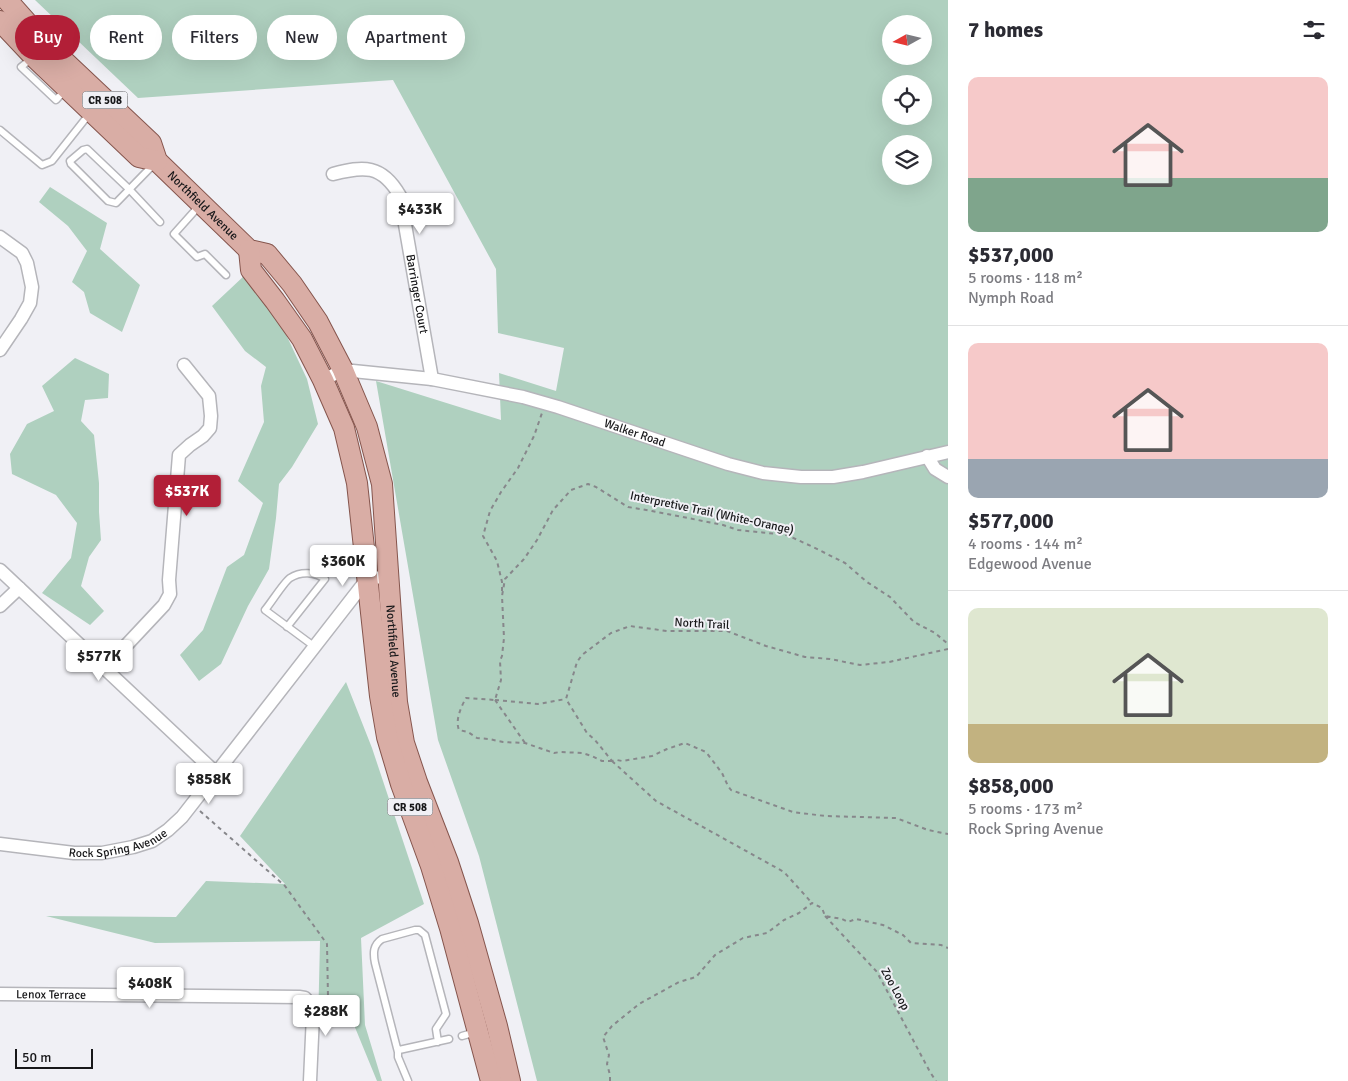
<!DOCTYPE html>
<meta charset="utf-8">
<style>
body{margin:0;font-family:Signika,sans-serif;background:#f2f2f3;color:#2b2b33;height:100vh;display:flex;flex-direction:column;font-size:19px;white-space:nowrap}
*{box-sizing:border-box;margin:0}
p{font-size:16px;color:#7c7c81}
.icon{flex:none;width:28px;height:28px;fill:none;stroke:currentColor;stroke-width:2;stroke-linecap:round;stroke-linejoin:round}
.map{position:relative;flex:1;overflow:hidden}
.details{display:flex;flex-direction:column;background:#fff;width:400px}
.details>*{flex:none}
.guide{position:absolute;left:15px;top:15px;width:475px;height:45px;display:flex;gap:10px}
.needle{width:32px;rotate:262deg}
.buttons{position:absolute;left:882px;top:15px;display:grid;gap:10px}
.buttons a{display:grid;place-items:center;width:50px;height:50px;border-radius:50%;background:#fff;box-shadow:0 5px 20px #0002;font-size:25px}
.scale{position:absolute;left:15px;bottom:12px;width:78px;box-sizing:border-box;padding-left:5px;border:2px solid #171719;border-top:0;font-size:14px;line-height:18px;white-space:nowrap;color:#171719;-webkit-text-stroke:4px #f0f0f5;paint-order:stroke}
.price{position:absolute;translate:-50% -42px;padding:0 11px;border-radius:5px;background:#fff;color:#222;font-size:16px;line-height:32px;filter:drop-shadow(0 1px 2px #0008)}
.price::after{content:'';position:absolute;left:50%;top:30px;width:15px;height:11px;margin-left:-8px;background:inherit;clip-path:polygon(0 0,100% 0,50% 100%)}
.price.active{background:#b21f37;color:#fff}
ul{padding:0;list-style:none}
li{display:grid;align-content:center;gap:10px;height:265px;padding:0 20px}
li+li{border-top:1px solid #e1e1e2}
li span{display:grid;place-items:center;height:155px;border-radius:10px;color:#555}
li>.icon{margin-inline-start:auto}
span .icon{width:90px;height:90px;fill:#fffc;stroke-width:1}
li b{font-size:21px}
h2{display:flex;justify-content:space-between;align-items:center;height:60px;padding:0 20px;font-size:21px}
.chip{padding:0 18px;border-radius:22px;background:#fff;box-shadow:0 5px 20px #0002;font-size:18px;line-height:45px}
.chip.active{background:#b21f37;color:#fff}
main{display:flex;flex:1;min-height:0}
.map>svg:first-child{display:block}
.green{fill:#afd0bf;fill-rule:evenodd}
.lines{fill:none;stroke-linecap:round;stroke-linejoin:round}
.service-casing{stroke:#b5b5ba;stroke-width:9}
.minor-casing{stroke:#b5b5ba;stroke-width:15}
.primary-casing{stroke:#85554d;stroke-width:22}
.path{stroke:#87878b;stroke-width:2;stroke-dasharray:4 4;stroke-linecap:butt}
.service{stroke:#fff;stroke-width:6}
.minor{stroke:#fff;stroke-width:12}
.primary{stroke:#d9ada5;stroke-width:20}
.labels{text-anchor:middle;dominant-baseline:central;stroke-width:4;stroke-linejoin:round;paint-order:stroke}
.shield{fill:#f0f0f5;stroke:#58585b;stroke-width:1}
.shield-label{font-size:11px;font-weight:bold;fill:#171719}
.street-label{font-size:12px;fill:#171719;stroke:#f0f0f5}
</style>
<main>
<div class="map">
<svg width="948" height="1081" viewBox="0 0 948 1081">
<rect width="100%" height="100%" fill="#f0f0f5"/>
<!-- green -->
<path class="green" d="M35,0H948V1081H537L479,856L438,740L376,381L501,420L499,373L556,391L564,348L498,333L496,269L393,80L138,98ZM891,24H924V56H891ZM891,84H924V116H891ZM891,144H924V176H891Z
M50,187L107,223L100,249L140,285L122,332L90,313L84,292L72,282L87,251L68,226L39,202Z
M245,275L283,328L307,379L318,424L292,467L279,484L276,518L269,569L248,606L221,664L199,681L180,655L203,630L227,567L244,555L263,503L238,481L264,422L261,386L266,367L245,351L212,306Z
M75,358L109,374L108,398L85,400L81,421L94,435L99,483V512L101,540L89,557L81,586L104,611L90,625L42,593L71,558L77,523L56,495L12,474L10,454L27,424L54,411L42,386Z
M346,682L372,748L424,904L361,938L365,1025L382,1081H377L354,1025L318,1026L320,941L155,943L46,916L176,917L206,881L285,884L240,836Z"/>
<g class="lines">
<defs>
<path id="service" d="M31,59L21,67L56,100L66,89
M0,130L42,165L52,161L90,113
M154,164L116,203L108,201L71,164L70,161L83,150L87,149L129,189L160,222
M199,206L174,234L197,257L205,254L226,275
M287,627L325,579C315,572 301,571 290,578C284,582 271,603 265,610L315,647
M462,1036L476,1032
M398,1052L375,963C373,953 373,945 382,939L415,930H419L425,935L446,1014L436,1029L438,1042
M408,1081L398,1057V1052L399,1050L449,1039"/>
<g id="minor">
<path id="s1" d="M333,174C363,166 382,164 400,196L432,379"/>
<path d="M0,237L22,253L27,263L32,287L30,303L21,319L0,350"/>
<path id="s2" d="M323,380L343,370L432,379L523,397L558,407L728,464L763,473L801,477H833L863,472L948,452"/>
<path d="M927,456L935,469L948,477"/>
<path d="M0,570L217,774"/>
<path d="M0,606L19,588"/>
<path d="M105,668L164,605L170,594L169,580L179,455L190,445L203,436L210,428L211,416L209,396L184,365"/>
<path id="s3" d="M0,844L74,853H102L133,847L152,841L168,830L182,817L368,578L388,577"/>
<path id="s4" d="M0,994L299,997L305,998L310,1004L313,1015L310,1081"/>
</g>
<g id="primary">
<path id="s5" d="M7,0L46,44L151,143L157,161L249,250L267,254L292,284L318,322L343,370L367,427L382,484L397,702L404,743L417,782L448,862L468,923L497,1026L510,1081"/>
<path d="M0,21L33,56L139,157L157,161"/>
<path d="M249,250L251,270L275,301L302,339L323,380L344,428L357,483L380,696L387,737L401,784L431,866L450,928L491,1081"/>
</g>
</defs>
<!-- service casing -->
<use href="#service" class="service-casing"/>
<!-- minor casing -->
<use href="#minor" class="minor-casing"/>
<!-- primary casing -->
<use href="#primary" class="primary-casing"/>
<!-- path -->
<path class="path" d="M502,591V582L497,561L483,536L490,511L501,492L518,468L534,436L542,413
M948,649L889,662L860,665L830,659L805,657L766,646L727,631H667L630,626L611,633L582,655L577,662L566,699L587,733L595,740L612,761L617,760L622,761L652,756L667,749L685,743L706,752L722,773L728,786L731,790L793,812L825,816L896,818L928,830L948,834
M495,700L538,704L566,699
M495,700L525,743
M612,761H602L592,756L582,753L560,752L554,753L525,743L503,742L489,739L477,738L468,732L459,730C455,720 461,707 466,698L495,700L501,680L500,661L502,656L504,638L502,596L505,579L524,559L537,540L553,510L571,490L588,484L596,487L628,507L652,511L703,521L723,525L738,530L787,535L813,547L845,563L867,582L890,597L914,622L935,633L948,644
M612,761L656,801L784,872L812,903
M200,811L285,886L327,944L328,997L320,1002
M825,916L877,972L930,1072L936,1081
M610,1081V1075L607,1064L609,1055L603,1037L612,1026L639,1004L679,982L696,977L715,955L743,938L767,933L784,920L799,913L812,903L822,908L825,916L842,919L848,922L856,919L883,925L903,935L911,943L941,945L948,948"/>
<!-- service -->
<use href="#service" class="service"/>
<!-- minor -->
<use href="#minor" class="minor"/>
<!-- primary -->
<use href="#primary" class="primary"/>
</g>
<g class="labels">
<!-- shield labels -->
<g class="shield">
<rect x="82.5" y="91.5" width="45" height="17" rx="4"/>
<rect x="387.5" y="798.5" width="45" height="17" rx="4"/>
</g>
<g class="shield-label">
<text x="105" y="100">CR 508</text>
<text x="410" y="807">CR 508</text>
</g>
<!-- street labels -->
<g class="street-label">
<text stroke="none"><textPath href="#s5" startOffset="286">Northfield Avenue</textPath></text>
<text stroke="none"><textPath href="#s1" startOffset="178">Barringer Court</textPath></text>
<text stroke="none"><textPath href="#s2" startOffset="322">Walker Road</textPath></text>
<text transform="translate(712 513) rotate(12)">Interpretive Trail (White-Orange)</text>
<text transform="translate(702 624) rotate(3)">North Trail</text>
<text stroke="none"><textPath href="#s5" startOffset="796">Northfield Avenue</textPath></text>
<text stroke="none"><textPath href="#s3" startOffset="120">Rock Spring Avenue</textPath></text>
<text transform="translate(895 989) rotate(61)">Zoo Loop</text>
<text stroke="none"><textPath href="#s4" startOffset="51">Lenox Terrace</textPath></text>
</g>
</g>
</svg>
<div class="buttons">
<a><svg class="needle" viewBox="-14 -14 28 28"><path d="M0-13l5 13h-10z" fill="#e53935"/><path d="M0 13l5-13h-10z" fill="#7c7c81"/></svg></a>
<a><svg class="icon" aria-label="locate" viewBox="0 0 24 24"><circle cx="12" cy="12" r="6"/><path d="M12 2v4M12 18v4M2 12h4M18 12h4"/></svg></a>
<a><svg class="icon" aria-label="layers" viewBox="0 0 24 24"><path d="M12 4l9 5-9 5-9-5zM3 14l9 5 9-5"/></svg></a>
</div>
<div class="scale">50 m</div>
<b class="price" style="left:420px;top:235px">$433K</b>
<b class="price active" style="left:187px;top:517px">$537K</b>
<b class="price" style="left:343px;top:587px">$360K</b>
<b class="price" style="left:99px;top:682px">$577K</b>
<b class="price" style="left:209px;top:805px">$858K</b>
<b class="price" style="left:150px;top:1009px">$408K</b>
<b class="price" style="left:326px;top:1037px">$288K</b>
<div class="guide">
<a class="chip active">Buy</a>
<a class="chip">Rent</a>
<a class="chip">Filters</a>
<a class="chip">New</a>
<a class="chip">Apartment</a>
</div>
</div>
<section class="details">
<h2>7 homes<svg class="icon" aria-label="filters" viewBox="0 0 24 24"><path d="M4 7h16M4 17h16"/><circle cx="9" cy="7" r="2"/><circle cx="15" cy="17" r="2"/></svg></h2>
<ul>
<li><span style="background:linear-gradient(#f6c9c9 65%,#7fa58c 0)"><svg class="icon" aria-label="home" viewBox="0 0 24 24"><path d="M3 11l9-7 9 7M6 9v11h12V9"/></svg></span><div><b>$537,000</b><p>5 rooms · 118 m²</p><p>Nymph Road</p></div></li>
<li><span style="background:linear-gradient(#f6c9c9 75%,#9aa5b1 0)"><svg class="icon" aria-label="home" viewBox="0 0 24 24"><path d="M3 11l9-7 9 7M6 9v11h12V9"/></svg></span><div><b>$577,000</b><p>4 rooms · 144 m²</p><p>Edgewood Avenue</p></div></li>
<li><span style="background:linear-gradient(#dfe7d0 75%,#c2b280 0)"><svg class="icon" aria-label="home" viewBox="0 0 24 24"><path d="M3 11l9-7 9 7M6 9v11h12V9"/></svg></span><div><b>$858,000</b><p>5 rooms · 173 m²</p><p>Rock Spring Avenue</p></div></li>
</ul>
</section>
</main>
